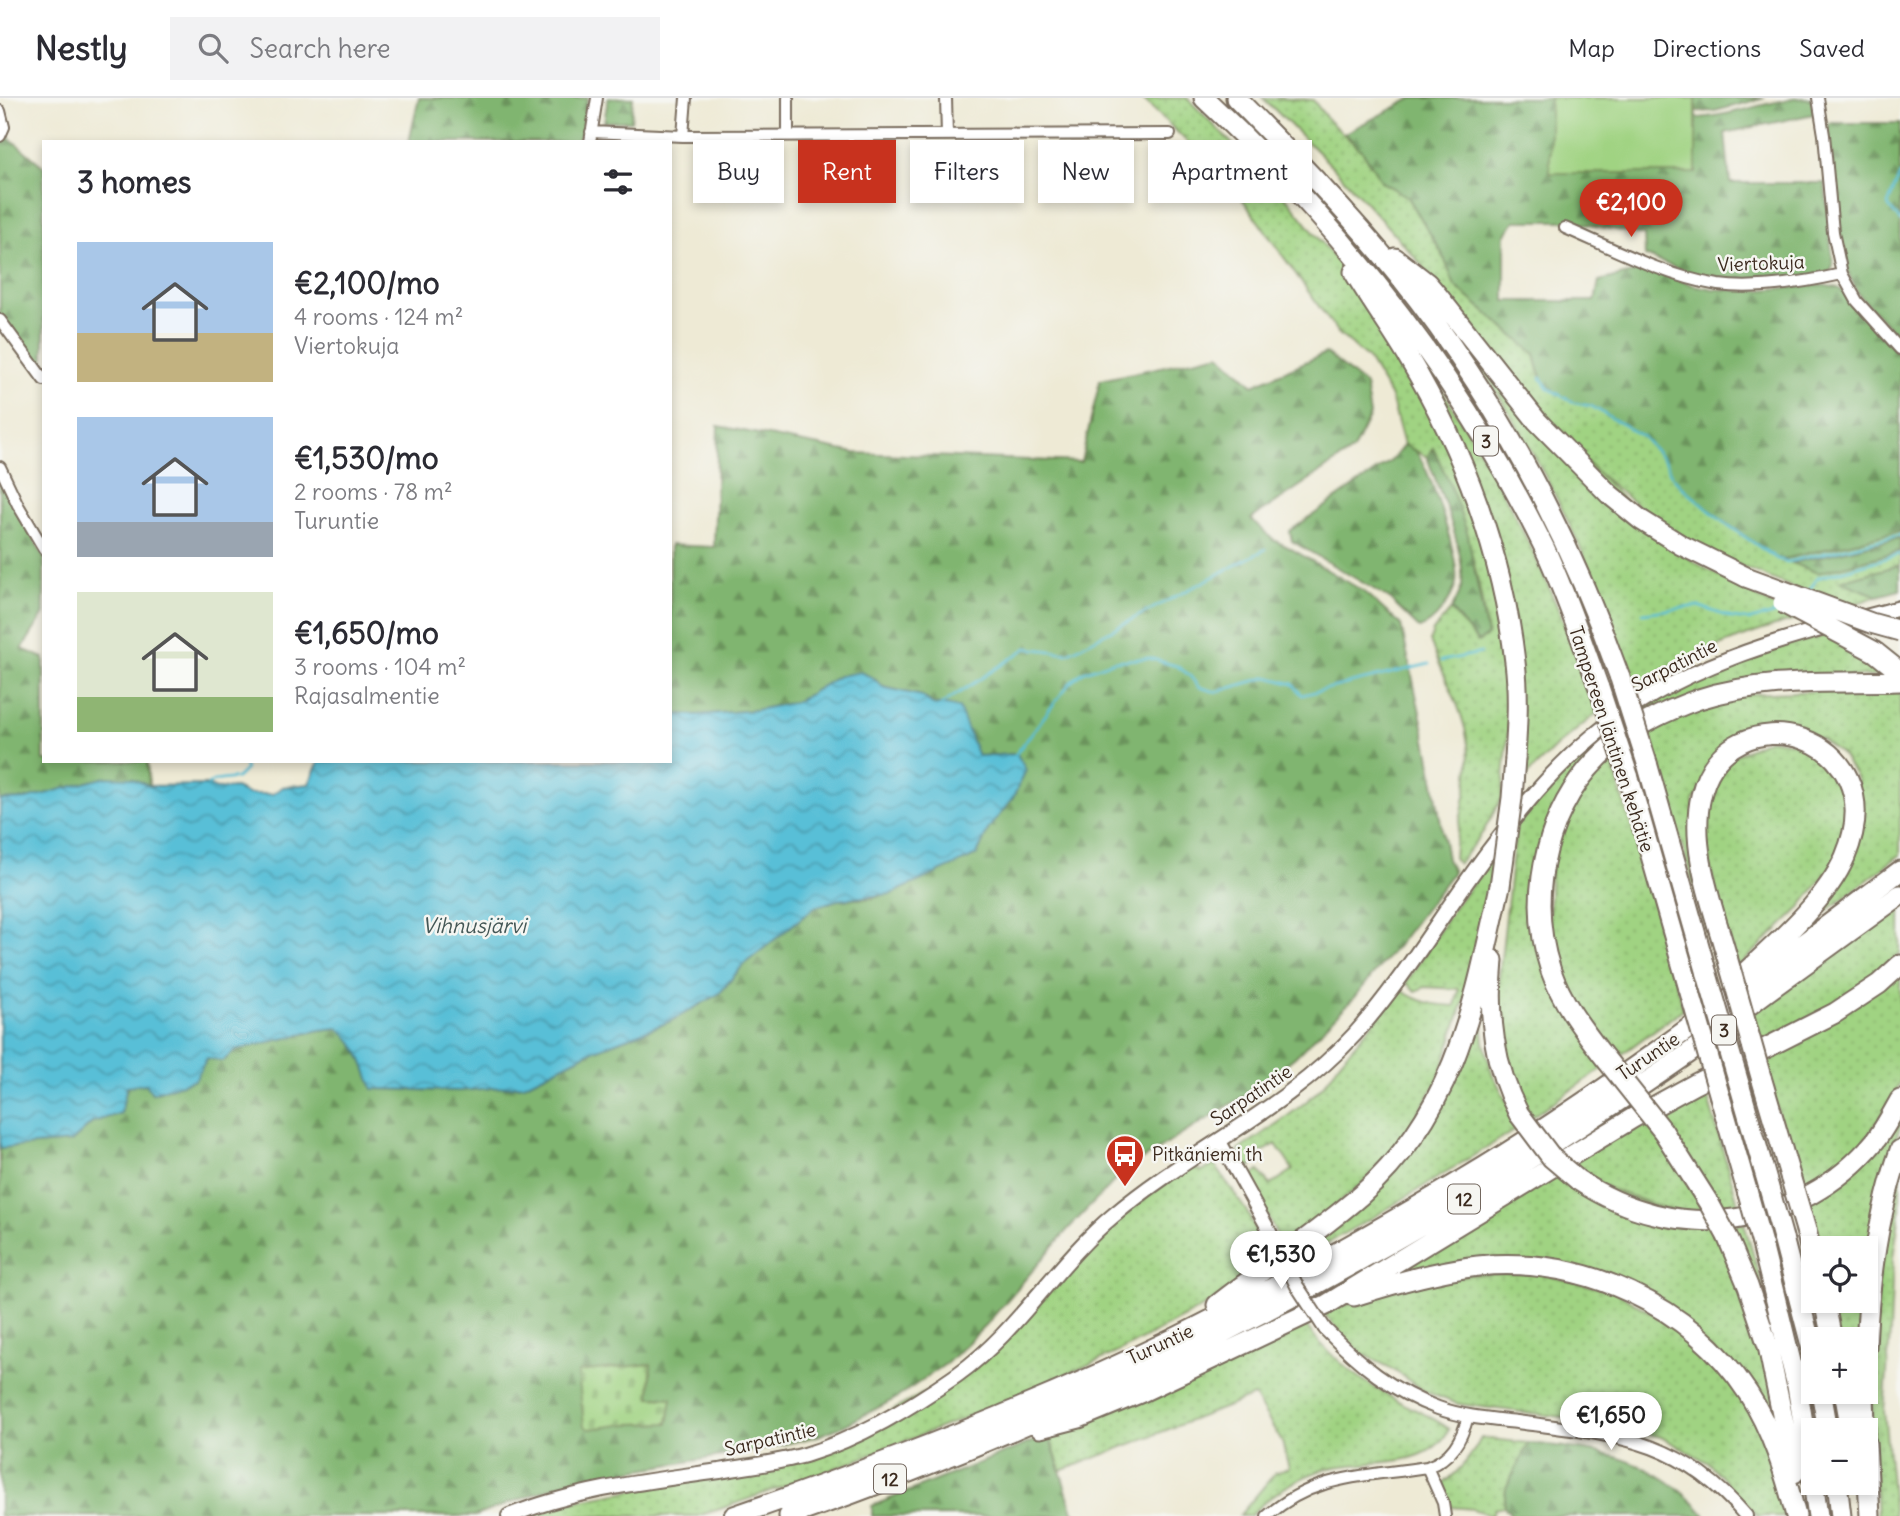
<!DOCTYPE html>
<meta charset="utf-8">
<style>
body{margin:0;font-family:Delius,sans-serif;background:#f2f2f3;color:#2b2b33;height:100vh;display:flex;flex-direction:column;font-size:26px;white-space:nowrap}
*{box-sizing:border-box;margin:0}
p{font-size:23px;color:#7c7c81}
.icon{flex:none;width:38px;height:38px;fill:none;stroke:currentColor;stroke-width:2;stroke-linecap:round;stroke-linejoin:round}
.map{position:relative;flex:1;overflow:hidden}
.sheet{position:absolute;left:42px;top:42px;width:630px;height:623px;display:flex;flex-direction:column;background:#fff;border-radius:0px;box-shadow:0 4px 10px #0003}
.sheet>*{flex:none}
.top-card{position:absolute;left:693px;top:42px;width:665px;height:63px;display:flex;gap:14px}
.controls{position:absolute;left:1801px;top:1138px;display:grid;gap:14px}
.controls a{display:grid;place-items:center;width:77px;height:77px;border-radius:0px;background:#fff;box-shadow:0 4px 10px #0003;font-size:35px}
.price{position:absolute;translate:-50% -60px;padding:0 16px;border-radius:24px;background:#fff;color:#222;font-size:23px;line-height:46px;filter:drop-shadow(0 2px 4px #0008)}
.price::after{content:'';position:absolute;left:50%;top:42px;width:21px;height:16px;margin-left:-10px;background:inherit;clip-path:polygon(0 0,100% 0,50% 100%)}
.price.active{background:#c8321e;color:#fff}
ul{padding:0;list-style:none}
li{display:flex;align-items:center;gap:21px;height:175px;padding:0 35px}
li span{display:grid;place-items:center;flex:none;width:196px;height:140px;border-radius:0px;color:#555}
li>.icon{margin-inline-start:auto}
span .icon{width:84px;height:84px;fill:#fffc;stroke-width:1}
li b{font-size:30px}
h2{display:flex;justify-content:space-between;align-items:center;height:84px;padding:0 35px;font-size:30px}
.pill{padding:0 24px;border-radius:0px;background:#fff;box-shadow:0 4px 10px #0003;font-size:24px;line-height:63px}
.pill.active{background:#c8321e;color:#fff}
header{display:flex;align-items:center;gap:42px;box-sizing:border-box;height:98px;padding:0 35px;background:#fff;border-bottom:2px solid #e1e1e2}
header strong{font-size:33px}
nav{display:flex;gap:38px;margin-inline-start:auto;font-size:24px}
.search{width:490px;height:63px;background:#f2f2f3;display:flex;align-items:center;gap:18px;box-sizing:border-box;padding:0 24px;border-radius:0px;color:#7c7c81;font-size:26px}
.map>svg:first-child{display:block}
.grass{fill:url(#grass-dots);stroke:#6e7e50;stroke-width:2}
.forest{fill:url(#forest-firs);stroke:#5e7047;stroke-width:2;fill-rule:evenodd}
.cemetery{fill:url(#cemetery-stones);stroke:#6e7e50;stroke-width:2}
.pitch{fill:#a0d382;stroke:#6e7e50;stroke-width:2}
.water{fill:url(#water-waves);stroke:#4a747a;stroke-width:2}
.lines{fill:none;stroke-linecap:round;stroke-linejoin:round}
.stream{stroke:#59bfd7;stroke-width:2.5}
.minor-casing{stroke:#7a6d5e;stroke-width:14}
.tertiary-casing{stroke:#7a6d5e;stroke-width:16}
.secondary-casing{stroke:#7a6d5e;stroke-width:18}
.motorway-casing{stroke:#7a6d5e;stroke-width:23}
.minor{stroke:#fff;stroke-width:10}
.tertiary{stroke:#fff;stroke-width:12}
.secondary{stroke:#fff;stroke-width:14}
.motorway{stroke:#fff;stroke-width:19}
.tertiary-bridge-casing{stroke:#7a6d5e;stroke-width:16;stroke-linecap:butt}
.motorway-bridge-casing{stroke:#7a6d5e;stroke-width:23;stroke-linecap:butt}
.tertiary-bridge{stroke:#fff;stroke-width:12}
.motorway-bridge{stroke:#fff;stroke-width:19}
.labels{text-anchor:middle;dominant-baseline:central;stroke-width:5;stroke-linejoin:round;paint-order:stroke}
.shield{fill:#f6f6f2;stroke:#73675e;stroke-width:2}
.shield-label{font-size:18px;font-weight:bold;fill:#3b2a1e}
.street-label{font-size:19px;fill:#3b2a1e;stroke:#f6f6f2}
.poi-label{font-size:19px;fill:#3b2a1e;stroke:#f6f6f2;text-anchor:start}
.water-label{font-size:21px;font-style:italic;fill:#445756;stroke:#f6f6f2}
</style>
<header>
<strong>Nestly</strong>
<div class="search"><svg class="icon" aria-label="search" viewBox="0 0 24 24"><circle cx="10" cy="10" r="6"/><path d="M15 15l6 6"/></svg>Search here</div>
<nav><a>Map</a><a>Directions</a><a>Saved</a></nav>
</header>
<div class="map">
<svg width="1900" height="1418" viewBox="0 0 1900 1418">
<defs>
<pattern id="grass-dots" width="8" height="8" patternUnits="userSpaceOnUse" patternTransform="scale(1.75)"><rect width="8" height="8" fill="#a0d382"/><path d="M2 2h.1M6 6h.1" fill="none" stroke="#8bb570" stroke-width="1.8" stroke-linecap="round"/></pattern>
<pattern id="forest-firs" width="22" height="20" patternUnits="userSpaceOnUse" patternTransform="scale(1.75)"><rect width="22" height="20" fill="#80b570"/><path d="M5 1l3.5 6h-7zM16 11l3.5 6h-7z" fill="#6a935b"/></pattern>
<pattern id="cemetery-stones" width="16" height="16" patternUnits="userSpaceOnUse" patternTransform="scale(1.75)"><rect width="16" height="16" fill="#a0d382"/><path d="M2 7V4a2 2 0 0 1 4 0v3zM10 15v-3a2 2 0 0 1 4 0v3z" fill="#8bb570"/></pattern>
<pattern id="water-waves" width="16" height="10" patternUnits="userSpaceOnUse" patternTransform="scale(1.75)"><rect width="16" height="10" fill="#59bfd7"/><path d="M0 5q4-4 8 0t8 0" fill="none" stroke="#4b9bae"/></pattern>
</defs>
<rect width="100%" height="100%" fill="#f6f6f2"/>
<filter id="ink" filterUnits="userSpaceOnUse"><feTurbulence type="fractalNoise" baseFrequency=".0143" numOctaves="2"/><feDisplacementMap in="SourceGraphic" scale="14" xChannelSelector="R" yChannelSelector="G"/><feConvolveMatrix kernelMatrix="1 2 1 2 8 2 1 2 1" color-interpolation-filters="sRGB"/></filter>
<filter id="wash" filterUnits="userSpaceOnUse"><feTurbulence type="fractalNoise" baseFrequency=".00686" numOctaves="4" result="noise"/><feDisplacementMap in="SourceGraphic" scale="28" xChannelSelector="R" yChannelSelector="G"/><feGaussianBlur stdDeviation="1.57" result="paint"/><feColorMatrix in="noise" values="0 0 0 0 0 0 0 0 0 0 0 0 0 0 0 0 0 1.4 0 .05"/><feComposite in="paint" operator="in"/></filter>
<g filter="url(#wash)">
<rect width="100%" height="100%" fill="#eeead5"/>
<!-- grass -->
<path class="grass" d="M1142,0H1187L1288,102L1354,185L1440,329L1488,452L1511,585L1507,648L1502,700L1483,734L1458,766L1454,760L1455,747C1460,719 1469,689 1469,661C1469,618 1444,582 1430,543L1433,533L1451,512L1478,544L1487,538C1479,471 1462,411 1432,351L1427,359L1404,347L1391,299L1368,261L1338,235L1233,88Z
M1263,0L1313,2L1329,23L1363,54L1382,84L1408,99L1443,157L1455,188L1535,256L1541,280L1574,305L1591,308L1642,338L1666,365L1672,378L1682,389L1722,423L1777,461L1782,462L1900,433V440L1794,465L1818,475L1900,453V467L1841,483L1878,498L1843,510L1682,444L1572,354L1415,159L1337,73Z
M1422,190L1666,447L1727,483L1798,521C1740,538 1686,559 1634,588C1604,496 1565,409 1516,326C1489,278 1454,234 1422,190Z
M1381,205C1479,337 1545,459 1597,615L1557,648L1519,685L1503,469Z
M1830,536L1896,578L1800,579L1644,620L1642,611L1701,580L1782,549Z
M1900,590V757L1771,856L1842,776L1857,681L1843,658L1820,640L1739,637L1693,703L1726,880L1721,884L1649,631L1690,611L1744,596Z
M1604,636L1608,647L1572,686L1536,828L1605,969L1530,1020L1506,967L1497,898L1516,728L1555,683Z
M1769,641L1807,647L1841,679L1849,718L1834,765L1797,813L1737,870L1709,766L1705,732L1706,705L1729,660Z
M1610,659L1649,787L1683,911L1615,961L1574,908L1548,837L1552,755L1576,700Z
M1495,757L1473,875L1439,980L1406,1036L1363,1085L1284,1150L1248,1081L1259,1073L1270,1087L1293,1072L1276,1046L1256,1058L1258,1064L1245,1072L1239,1052C1270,1029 1322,1000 1338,966L1401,892C1418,904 1434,907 1455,908L1459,891L1425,889L1416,893L1406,885L1456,807Z
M1900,807V855C1860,896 1808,920 1758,945L1750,918Z
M1900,875V985L1891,1003L1859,1051L1801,1094L1761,955Z
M1479,910L1481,915L1484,944L1492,975L1520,1029L1377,1117L1293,1164L1289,1157L1406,1055Z
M1704,986L1740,1112L1721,1115L1656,1012Z
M1900,1011V1028L1894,1047L1866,1181V1150H1815L1804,1103Z
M1645,1018L1708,1117L1658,1111L1593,1084L1569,1065Z
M1191,1067C1200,1076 1204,1073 1215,1067L1247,1114L1270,1161L1209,1206L1118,1254L960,1322L839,1369L717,1412L697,1418H522L558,1406L807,1360L986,1261C1021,1230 1048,1193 1079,1158C1112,1122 1152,1095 1191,1067Z
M1900,1069V1113L1893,1160L1890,1235L1884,1313L1894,1418H1877C1871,1333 1869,1248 1878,1163C1881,1131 1893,1100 1900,1069Z
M1557,1072L1715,1128L1758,1233L1784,1340L1736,1269L1595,1173L1394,1179L1395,1169Z
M1744,1125L1761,1183L1779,1264L1729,1127Z
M1519,1171L1616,1194L1693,1240L1749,1308L1771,1355L1787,1418H1758L1709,1365L1661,1339L1610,1325L1458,1306L1426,1294L1389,1269L1364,1257L1343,1238L1323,1215L1377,1196L1430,1182Z
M1828,1202H1863L1860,1241H1837Z
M1303,1224C1326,1255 1357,1281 1391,1299C1411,1311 1431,1317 1449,1331C1429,1373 1367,1361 1330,1370C1301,1377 1270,1396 1250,1418H1239L1275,1375L1289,1370L1282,1344L1254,1298L1061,1373L1049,1337Z
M1481,1340L1529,1345L1506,1390L1504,1409L1494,1411L1492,1418L1473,1411L1451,1409L1448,1397L1442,1387C1459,1373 1471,1360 1481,1340Z"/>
<!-- forest -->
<path class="forest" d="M419,0H588L582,33L577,44H409Z
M608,0H633L631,23L604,24Z
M1413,0H1550L1696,75V20C1736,18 1772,0 1811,0L1814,16L1725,35L1730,85H1825L1833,167L1830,174C1814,178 1798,179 1782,180C1722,186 1700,180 1645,158L1644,137L1568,123H1515L1505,137V203H1595L1599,183L1648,171L1693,187L1714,191L1748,193L1822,187L1838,190L1845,195L1900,258V433L1781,462L1777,461L1723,423L1682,389L1672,378L1666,365L1642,338L1591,308L1574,305L1548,290L1541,280L1535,256L1455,188L1443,157L1408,99L1382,84L1363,54L1345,35Z
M1696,0H1765L1715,13L1696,14Z
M0,24L1,33L44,69V277L0,218Z
M1828,25H1900V241L1859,197L1847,173L1839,141Z
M1326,255L1365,287L1370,317L1353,352L1251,421L1273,442L1288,449L1363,493L1401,527L1429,656L1447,761L1453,774L1396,849L1353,901L1295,959L1252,993L1125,1072L1068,1131L986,1227L947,1265L895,1301L843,1328L818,1338L760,1352L592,1379L562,1386L475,1418H0V1050L71,1044L93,1024L121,1015L127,988L146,986L153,995L195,982L206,960L223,963L236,952L320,932L338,930C359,945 365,968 373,991L459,993L524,987L590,954L671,923L720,895L743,867L815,809L837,802L874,800L977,757L989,730L1013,700L1017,656L978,658L935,608L922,598L883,589L872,579L839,578L796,604L755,612L698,617L670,616V447L714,449L718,328L855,355L1081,364L1100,282L1220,256L1253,287ZM651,1266L650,1299L672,1300L668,1325L627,1326L589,1331L578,1275Z
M1404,347C1408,349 1414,351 1417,355C1431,375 1460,462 1456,485C1452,501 1435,526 1419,530L1387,499L1292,443L1290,433L1392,362Z
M1433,350L1449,384L1468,437L1487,538L1478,544L1451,512C1455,504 1460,496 1462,487C1466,453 1439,392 1427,359Z
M0,382L44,459V516L22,551L44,560V663H147L149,688L131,680L26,701L0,702Z
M1900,440V453L1818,475L1792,465Z
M1900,467V492L1878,498L1840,483Z
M1049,1337L1073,1414L1080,1418H872V1408Z
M1529,1345C1582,1350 1630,1355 1674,1388C1685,1397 1697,1406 1705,1418H1512L1504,1409L1506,1390Z"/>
<!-- cemetery -->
<path class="cemetery" d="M651,1266L650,1299L672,1300L668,1325L627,1326L589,1331L584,1328L578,1274Z"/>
<!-- pitch -->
<path class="pitch" d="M1550,0H1696V75H1550Z"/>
<!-- water -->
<path class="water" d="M860,574L872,579L883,589L922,598L935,608L942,606L959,610L978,658L1017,656L1026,672L1013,700L989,730L977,757L891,796L837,802L815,809L743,867L720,895L671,923L590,954L524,987L459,993L373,991C364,968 359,945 338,930L320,932L236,952L223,963L207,960L195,982L152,995L146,986L127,988L121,1015L93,1024L71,1044L0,1050V702L26,701L106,679L131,680L149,688L208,687L216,691L235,690L247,696H273L282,689L309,686L319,663H670V616L698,617L755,612L796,604L839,578Z"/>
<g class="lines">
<!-- stream -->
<path class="stream" d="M1900,76L1888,107L1900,123
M1541,280L1548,290L1574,305L1591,308L1642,338L1666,365L1672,378L1682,389L1722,423L1777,461L1788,464L1796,462L1900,437
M1809,493L1817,480L1900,456
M1643,515L1698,508L1732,520L1750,522L1782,514
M1441,563L1481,555
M942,606L1027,550L1068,555L1266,451
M1015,657L1069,586L1083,574L1114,563L1149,560L1177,568L1189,577L1199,589L1216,594L1268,579L1293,586L1302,597L1429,566
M208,687L213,683L237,680L246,671L242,663"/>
</g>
</g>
<g filter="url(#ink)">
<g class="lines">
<defs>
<path id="minor" d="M946,0L947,37
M1818,0L1824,37L1833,134L1842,176L1857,203L1900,251
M0,13L4,29L0,38
M591,34L683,38L1170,36
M788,37V0
M683,38L686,0
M590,44L597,0
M1565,130C1614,151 1665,178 1718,187C1755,192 1806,184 1842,176
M0,222L44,282
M0,369L18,407L44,451
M1427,1369L1443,1405L1445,1418
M1267,1418C1317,1375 1366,1379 1427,1369C1451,1361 1462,1342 1468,1318"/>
<path id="tertiary" d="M1219,1042L1270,1134
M1325,1231C1358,1265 1393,1294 1438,1310C1463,1319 1490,1321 1517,1324C1613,1337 1678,1338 1746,1418"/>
<path id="secondary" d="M509,1418C576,1391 649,1383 720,1373C748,1368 777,1365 805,1357C860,1340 910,1310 957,1277C1019,1233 1056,1165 1114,1117C1191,1052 1287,1011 1355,936C1405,880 1443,814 1488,754C1519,713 1552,672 1592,639C1679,565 1792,538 1900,510"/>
<path id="motorway" d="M1204,0C1342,129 1462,281 1545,451C1566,496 1582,544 1599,590
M1236,0C1292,57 1348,114 1398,176C1495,297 1568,434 1620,580
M1395,160L1427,185L1438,198L1537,323L1609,396L1641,422L1681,447L1746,479
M1354,174C1371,203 1391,230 1408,259C1463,351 1503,457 1515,564C1519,595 1517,628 1515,660
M1875,554L1900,574
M1647,665L1707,876
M1628,677L1689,891
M1727,859C1713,809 1689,750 1701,698C1725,590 1898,633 1845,759C1826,804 1772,849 1737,882
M1493,862C1488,917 1493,967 1519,1016
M1601,955C1581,929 1562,904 1551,873C1525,795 1547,703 1610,649C1635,627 1668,612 1699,601C1764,580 1833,585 1900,583
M1761,979L1791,1081
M1740,989L1769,1090
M1720,999L1748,1096
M1663,1033L1710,1107
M1578,1082C1675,1147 1799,1134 1875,1043C1885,1030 1892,1016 1900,1002
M1806,1132L1813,1161
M1727,1138L1748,1188L1768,1248L1794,1375
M1783,1140L1813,1255
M1762,1146L1797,1288L1813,1384
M1354,1198C1394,1185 1436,1173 1478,1168C1582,1158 1690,1206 1748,1295C1772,1332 1785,1375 1796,1418
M1824,1202L1832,1241
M1217,1207C1264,1170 1315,1137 1361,1097C1456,1013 1474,906 1500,788
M1866,1249C1869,1181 1878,1116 1900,1052
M1821,1293L1828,1332
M1844,1293L1851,1332
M1864,1293L1865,1332
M1040,1330L1079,1320L1142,1294L1326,1207L1633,1020L1695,986L1835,915L1879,886L1900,867
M1866,1345L1870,1418
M1813,1384L1818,1418
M1837,1384L1841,1418
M734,1418C885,1366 1034,1309 1177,1239C1276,1190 1372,1136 1466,1080C1618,988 1758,879 1900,773
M789,1418C1070,1321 1340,1187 1588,1023C1622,1001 1656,978 1689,955C1715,936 1739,914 1765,895C1810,862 1855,830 1900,797"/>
</defs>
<!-- minor casing -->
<use href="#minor" class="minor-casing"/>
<!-- tertiary casing -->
<use href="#tertiary" class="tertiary-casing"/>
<!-- secondary casing -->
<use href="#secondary" class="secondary-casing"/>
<!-- motorway casing -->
<use href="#motorway" class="motorway-casing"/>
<!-- minor -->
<use href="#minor" class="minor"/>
<!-- tertiary -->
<use href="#tertiary" class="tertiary"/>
<!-- secondary -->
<use href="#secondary" class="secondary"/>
<!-- motorway -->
<use href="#motorway" class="motorway"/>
<defs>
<path id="tertiary-bridge" d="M1270,1134L1297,1188L1325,1231"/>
<path id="motorway-bridge" d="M1746,479L1871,525L1900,533
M1783,505L1875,554
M1620,580L1647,665
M1599,590L1628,677
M1500,788L1512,700L1515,660
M1727,859L1761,979
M1707,876L1740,989
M1689,891L1720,999
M1601,955L1663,1033
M1519,1016L1552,1060L1578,1082
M1791,1081L1806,1132
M1769,1090L1783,1140
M1748,1096L1762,1146
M1710,1107L1727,1138"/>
</defs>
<!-- tertiary-bridge casing -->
<use href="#tertiary-bridge" class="tertiary-bridge-casing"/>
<!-- motorway-bridge casing -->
<use href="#motorway-bridge" class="motorway-bridge-casing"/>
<!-- tertiary-bridge -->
<use href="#tertiary-bridge" class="tertiary-bridge"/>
<!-- motorway-bridge -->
<use href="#motorway-bridge" class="motorway-bridge"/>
</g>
</g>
<!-- icons -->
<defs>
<symbol id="bus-pin" viewBox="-11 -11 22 30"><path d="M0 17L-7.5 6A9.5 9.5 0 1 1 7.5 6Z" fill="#c8321e" stroke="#f6f6f2"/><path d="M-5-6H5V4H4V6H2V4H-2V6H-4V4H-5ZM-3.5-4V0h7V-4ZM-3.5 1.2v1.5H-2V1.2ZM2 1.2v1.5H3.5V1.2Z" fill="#fff"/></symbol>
</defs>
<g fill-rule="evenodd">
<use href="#bus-pin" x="1103" y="1034" width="44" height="60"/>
</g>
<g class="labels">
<!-- shield labels -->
<g class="shield">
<rect x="1474" y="328.5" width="24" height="29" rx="5"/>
<rect x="1712" y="917.5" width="24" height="29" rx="5"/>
<rect x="1448" y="1086.5" width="32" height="29" rx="5"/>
<rect x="874" y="1366.5" width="32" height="29" rx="5"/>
</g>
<g class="shield-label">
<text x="1486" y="343">3</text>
<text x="1724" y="932">3</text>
<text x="1464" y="1101">12</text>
<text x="890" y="1381">12</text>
</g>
<!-- street labels -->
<g class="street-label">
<text transform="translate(1761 165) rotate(-2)">Viertokuja</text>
<text transform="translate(1674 567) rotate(-27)">Sarpatintie</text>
<text transform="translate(1612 641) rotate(72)">Tampereen läntinen kehätie</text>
<text transform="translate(1648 958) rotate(-34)">Turuntie</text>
<text transform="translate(1251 997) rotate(-34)">Sarpatintie</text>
<text transform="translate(1160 1246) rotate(-25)">Turuntie</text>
<text transform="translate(770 1341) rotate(-13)">Sarpatintie</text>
</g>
<!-- poi labels -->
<g class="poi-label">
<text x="1152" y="1056">Pitkäniemi th</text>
</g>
<!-- water labels -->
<g class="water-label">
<text x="474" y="827">Vihnusjärvi</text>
</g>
</g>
</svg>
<div class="controls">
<a><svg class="icon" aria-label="locate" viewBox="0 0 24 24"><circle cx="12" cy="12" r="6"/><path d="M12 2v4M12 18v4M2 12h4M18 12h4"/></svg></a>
<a>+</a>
<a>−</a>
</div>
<b class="price active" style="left:1631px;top:141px">€2,100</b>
<b class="price" style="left:1281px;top:1193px">€1,530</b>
<b class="price" style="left:1611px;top:1354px">€1,650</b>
<div class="top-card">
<a class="pill">Buy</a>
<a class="pill active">Rent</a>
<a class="pill">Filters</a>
<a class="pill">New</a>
<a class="pill">Apartment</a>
</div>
<section class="sheet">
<h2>3 homes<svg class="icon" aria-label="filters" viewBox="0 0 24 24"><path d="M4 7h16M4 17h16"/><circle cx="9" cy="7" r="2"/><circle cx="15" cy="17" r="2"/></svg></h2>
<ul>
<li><span style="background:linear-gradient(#a9c7e8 65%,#c2b280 0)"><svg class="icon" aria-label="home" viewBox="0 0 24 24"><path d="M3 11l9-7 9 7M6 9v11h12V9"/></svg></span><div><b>€2,100/mo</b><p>4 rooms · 124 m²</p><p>Viertokuja</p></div></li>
<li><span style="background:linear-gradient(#a9c7e8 75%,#9aa5b1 0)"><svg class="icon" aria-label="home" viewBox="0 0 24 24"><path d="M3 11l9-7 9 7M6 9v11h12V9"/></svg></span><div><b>€1,530/mo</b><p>2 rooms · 78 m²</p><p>Turuntie</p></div></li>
<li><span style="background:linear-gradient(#dfe7d0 75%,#8fb573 0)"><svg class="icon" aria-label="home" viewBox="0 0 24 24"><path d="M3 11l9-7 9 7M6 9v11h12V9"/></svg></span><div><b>€1,650/mo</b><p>3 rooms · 104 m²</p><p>Rajasalmentie</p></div></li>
</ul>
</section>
</div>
